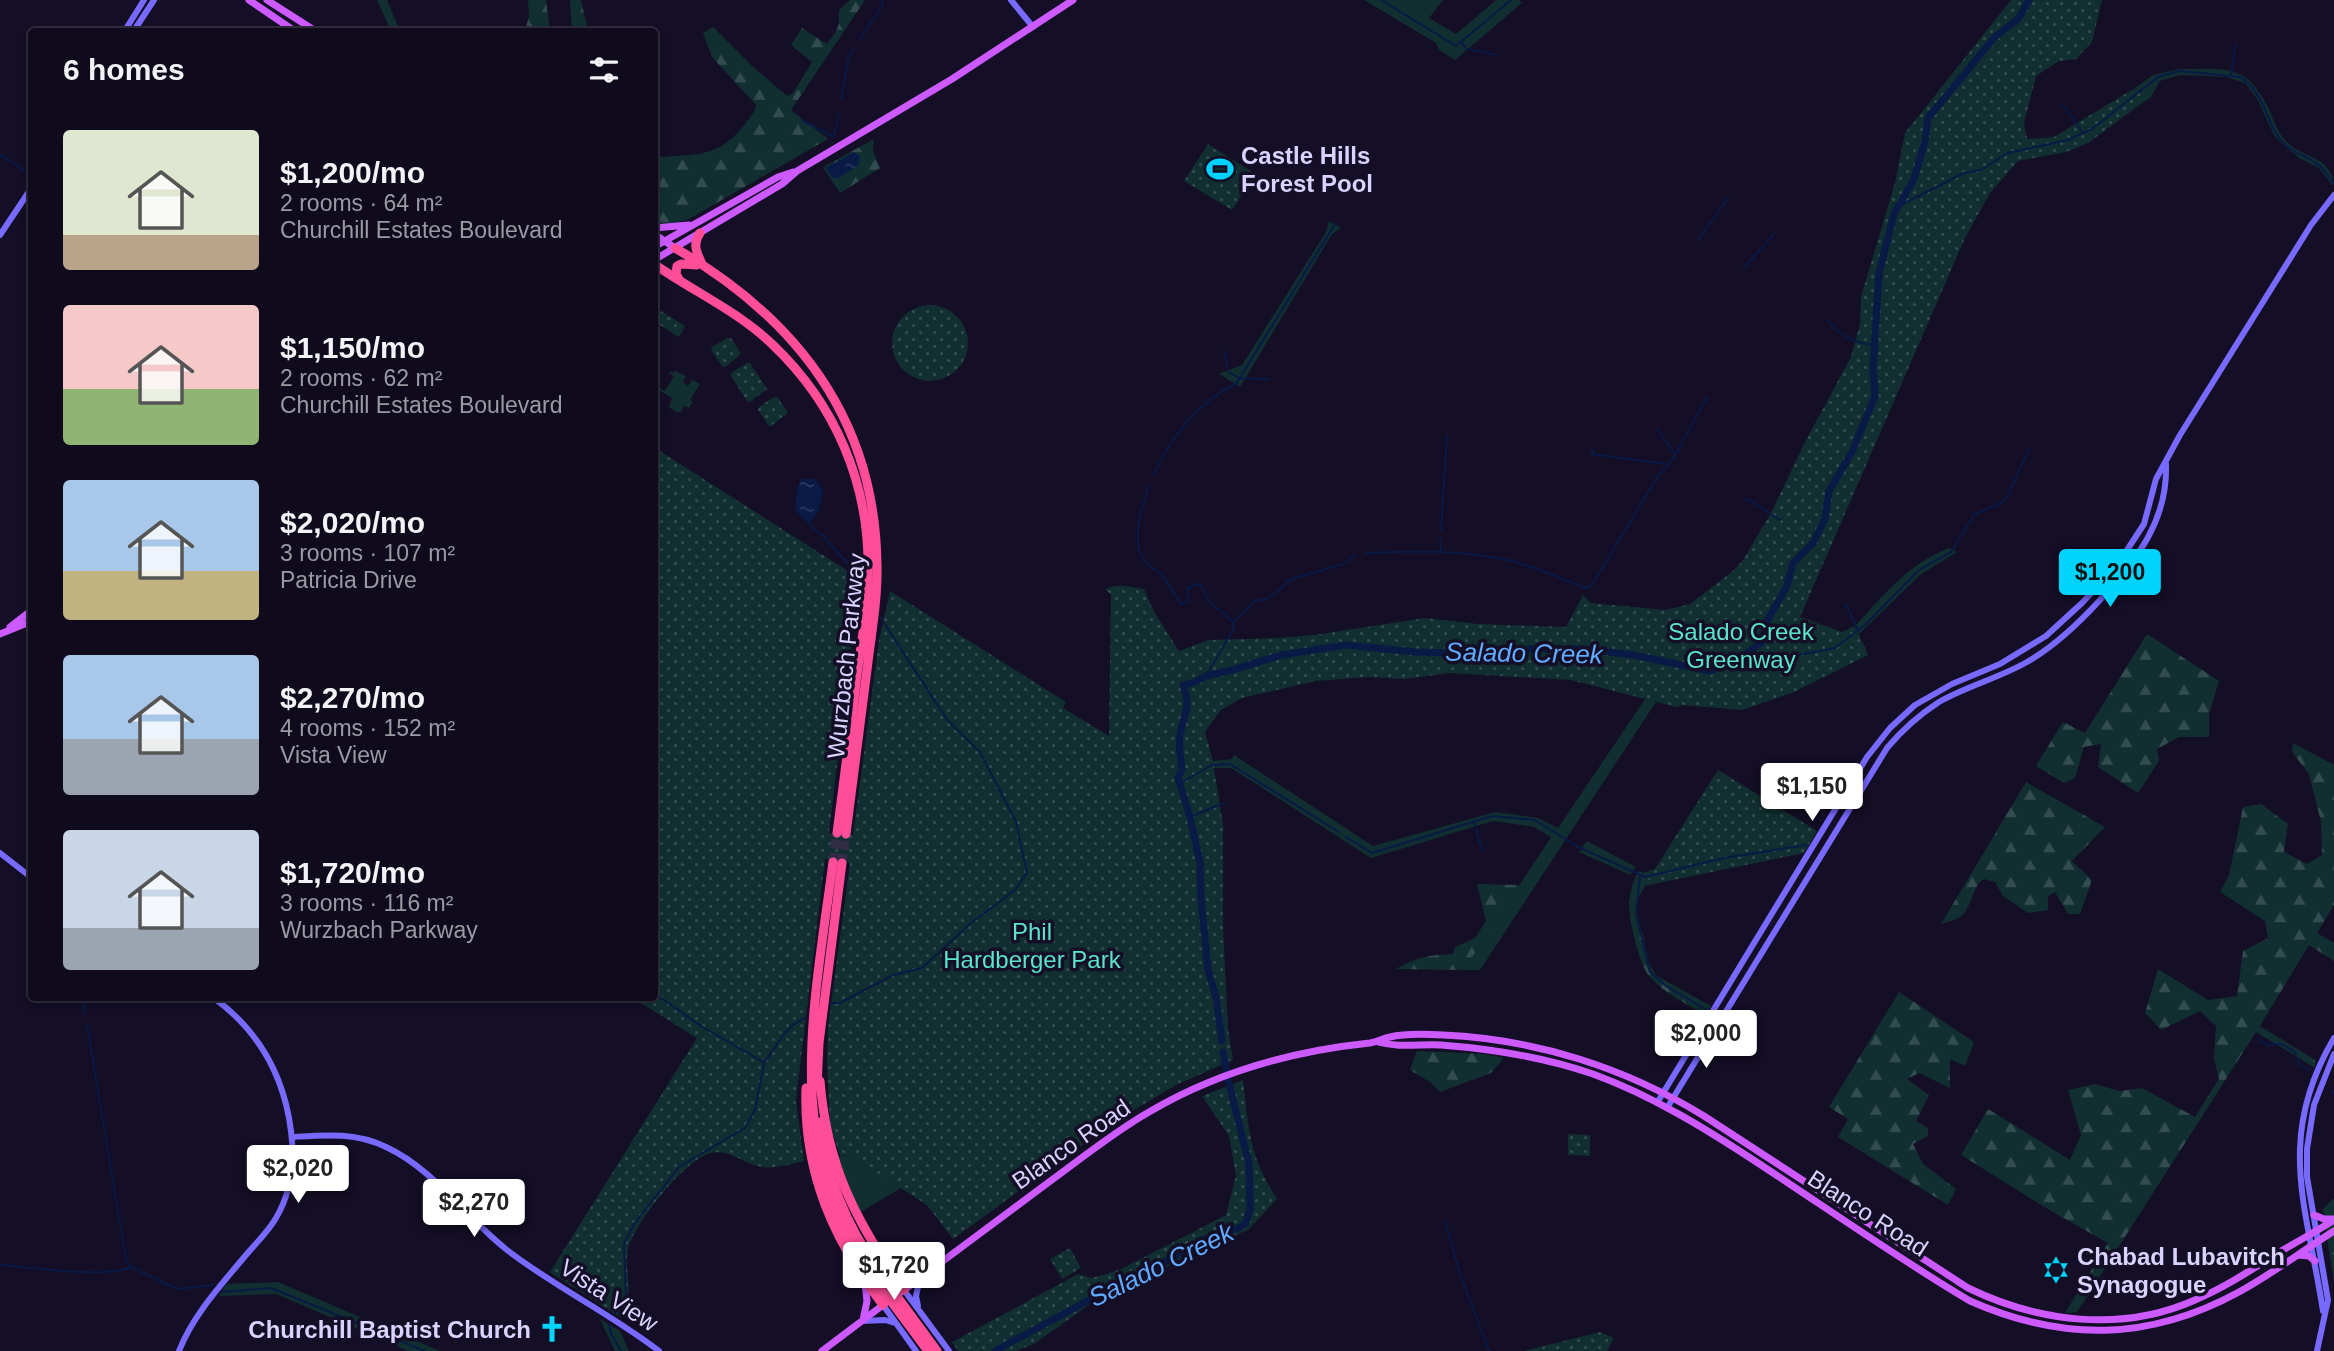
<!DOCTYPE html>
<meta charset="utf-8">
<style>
body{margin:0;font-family:Helvetica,sans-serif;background:#181325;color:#f1f3f6;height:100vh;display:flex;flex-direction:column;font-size:26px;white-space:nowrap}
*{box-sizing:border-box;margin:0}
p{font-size:23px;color:#9b9aa3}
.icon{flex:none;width:38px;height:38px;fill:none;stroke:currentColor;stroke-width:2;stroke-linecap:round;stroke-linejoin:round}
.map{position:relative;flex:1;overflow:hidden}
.panel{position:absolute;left:28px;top:28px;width:630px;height:973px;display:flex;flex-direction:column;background:#0f0a1c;border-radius:7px;box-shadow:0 4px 10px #0003,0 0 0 2px #2f2b3b}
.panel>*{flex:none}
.price{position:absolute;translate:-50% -60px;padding:0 16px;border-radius:7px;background:#fff;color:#222;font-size:23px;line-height:46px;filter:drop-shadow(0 2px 4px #0008)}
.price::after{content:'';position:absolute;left:50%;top:42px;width:21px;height:16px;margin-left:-10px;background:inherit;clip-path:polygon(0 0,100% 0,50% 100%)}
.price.current{background:#00d4fe;color:#111}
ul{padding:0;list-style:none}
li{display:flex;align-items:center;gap:21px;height:175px;padding:0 35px}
li span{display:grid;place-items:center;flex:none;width:196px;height:140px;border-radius:7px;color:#555}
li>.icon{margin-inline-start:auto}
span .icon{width:84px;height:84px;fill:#fffc;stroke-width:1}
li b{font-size:30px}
h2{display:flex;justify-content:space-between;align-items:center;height:84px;padding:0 35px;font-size:30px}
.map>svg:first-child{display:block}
.green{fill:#112f30}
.forest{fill:url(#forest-firs)}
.park{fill:url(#park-dots)}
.water{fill:url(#water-ripples)}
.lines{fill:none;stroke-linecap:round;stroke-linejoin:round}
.stream{stroke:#081a45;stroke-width:2}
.river{stroke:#081a45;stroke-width:7}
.highway-tunnel{stroke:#322c47;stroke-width:9;stroke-dasharray:9 4.5;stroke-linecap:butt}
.secondary{stroke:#786aff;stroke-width:6}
.primary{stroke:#cd5aff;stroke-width:7}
.highway{stroke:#ff4e97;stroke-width:9}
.highway-bridge{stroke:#ff4e97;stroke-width:9}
.labels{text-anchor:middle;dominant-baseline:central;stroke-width:7;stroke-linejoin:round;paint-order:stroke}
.poi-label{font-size:24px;font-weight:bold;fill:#dbd3ff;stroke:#140e26;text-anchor:start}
.park-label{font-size:24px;fill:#5ae4cb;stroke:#140e26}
.street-label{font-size:24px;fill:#dbd3ff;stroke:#140e26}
.water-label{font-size:26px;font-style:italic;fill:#61abff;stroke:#140e26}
</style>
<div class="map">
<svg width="2334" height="1351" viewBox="0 0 2334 1351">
<defs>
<pattern id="forest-firs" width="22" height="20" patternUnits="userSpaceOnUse" patternTransform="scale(1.75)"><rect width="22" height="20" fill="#112f30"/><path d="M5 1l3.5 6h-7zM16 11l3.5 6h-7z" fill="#334c4f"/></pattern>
<pattern id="park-dots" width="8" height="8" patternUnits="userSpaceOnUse" patternTransform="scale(1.75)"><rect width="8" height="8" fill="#112f30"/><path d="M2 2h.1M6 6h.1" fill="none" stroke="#334c4f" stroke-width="1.8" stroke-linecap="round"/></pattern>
<pattern id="water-ripples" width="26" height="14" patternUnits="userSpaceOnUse" patternTransform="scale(1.75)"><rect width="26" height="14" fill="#081a45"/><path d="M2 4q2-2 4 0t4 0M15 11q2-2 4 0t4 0" fill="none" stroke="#2b3a61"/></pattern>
</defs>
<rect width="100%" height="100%" fill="#140e26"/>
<!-- green -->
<path class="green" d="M377,0H387L400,31H391Z
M1364,0H1443L1429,18L1456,34L1496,0H1519L1522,3L1455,60L1439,50L1436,43Z
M2179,69C2225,69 2246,62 2269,109C2274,120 2278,134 2287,142C2303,159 2328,154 2334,183L2332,185L2319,168L2299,158L2275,137L2256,97L2245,83L2227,77L2180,75L2160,81L2151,97L2088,143L2143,102L2146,96L2135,88L2153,75Z
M1329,221L1341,228L1332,234L1240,387L1219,374L1242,365L1326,232Z
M671,371L673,373L675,371L686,376L683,382L688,386L692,380L700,384L690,400L693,402L689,408L684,406L681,412H677L669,407L672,398L659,390L660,388L665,391L674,376L669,373Z
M1949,548L1957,552L1920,575L1858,635L1855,626C1883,596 1909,563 1949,548Z
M1645,699L1656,702L1480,970H1457L1465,968L1551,837L1534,827L1493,821L1371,858L1231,768H1214L1213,761L1232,759L1234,755L1373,846L1495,812L1538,818L1558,828Z
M1587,841L1636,867L1630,875L1579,852Z
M849,1155L901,1188L859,1213L838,1157Z
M278,1282L440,1351H408L276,1294L219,1296L226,1284Z
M600,1319L620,1331L629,1351H615Z"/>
<!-- forest -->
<path class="forest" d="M528,0H546L550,31H525L529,16Z
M570,0H581L587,27L584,31H572Z
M851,0H865L791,110L828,139L687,220L668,224L655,223L654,157C706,155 725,156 755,110L756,105L712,57L703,33L713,27L751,65L787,96L793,93L812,62L791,45L802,28L827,44C830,39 835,34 837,29C844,12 830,15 851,0Z
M874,139L873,151L880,168L840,193L824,169L825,166Z
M2147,634L2219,681L2209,714V737H2179L2157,749L2159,761L2138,793L2098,767L2101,744L2084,747L2075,778L2064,783L2036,766L2063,722L2085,733Z
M2293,743L2334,765V905L2317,933L2334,943V961L2309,945L2260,1026L2315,1060V1068L2256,1032L2077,1312L2065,1313L2108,1243L2051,1211L1961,1155L1988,1109L2070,1160L2081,1135L2068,1090L2095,1084L2119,1091L2142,1088L2195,1117L2219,1079L2214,1058L2216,1026L2200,1011L2161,1030L2145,1013L2158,969L2208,1000L2237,996L2243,951L2268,938L2265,921L2220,892L2229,875L2243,807L2261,804L2288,824L2284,852L2307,864L2322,855L2321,822L2309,774L2292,752Z
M2026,782L2105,827L2072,861L2092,880L2080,914H2068L2055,892L2048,896V910L2028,913L2003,896L1995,882L1984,879C1971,886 1973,910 1958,918C1953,921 1946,922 1941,924Z
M1655,869L1637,900V913L1650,966L1657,976L1711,1006L1705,1015C1687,1004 1664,993 1650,977C1639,965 1629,920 1629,903C1630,892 1633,881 1638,871L1643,873Z
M1477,884L1520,885L1465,968L1457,970L1396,969C1415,957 1431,955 1453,954L1455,947L1475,938L1486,921Z
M1899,992L1974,1042L1965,1066L1950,1059V1088L1919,1073L1907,1079L1929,1095L1916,1121L1928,1128V1136L1913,1144L1923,1164L1956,1189L1948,1205L1838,1137L1848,1119L1829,1107Z
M1417,1051L1484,1054L1504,1058L1491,1073L1440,1092L1430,1082L1410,1070Z
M2334,1198V1283L2323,1209Z"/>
<!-- park -->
<path class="park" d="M2011,0H2102L2092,42L2076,59L2059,61L2036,76L2024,123L2027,139L2054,137L2135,88L2147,96L2143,102L2088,143L2066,152L2018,161L1990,193L1965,238L1800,617L1842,632L1855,626L1868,655L1792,693L1742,710L1683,705L1676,707L1571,680L1450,673L1404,679L1368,677L1316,681L1242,698L1221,710L1205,732L1213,761L1223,825V926L1228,1028L1233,1060L1178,1084L1117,1120L953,1239L927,1205L849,1155L840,1156L830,1124L827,1063L828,1027L850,863L825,859L796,1100L804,1161C791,1164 775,1169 762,1167C742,1164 731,1149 711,1153C686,1158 633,1225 628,1249C623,1275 637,1289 620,1317L550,1272L697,1038L633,998H654L655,448L859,578L829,833L853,835L879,640L890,591L1066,702L1063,708L1109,736L1111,595L1105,589C1120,583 1129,587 1144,589L1153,610L1179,651L1208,640L1277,638L1314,635L1425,618L1478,624L1566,627L1583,595L1591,603L1666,610L1690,604L1733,571L1743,560L1771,513L1805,442L1851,357L1860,324L1861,297L1895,183L1905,133Z
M1208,144L1255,174L1232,210L1184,181Z
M892 343a38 38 0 1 1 76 0a38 38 0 1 1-76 0Z
M661,311L685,326L679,337L655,322Z
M727,338H731L741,354L725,367L722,366L711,350L712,347Z
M747,363H750L767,389L750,402L747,401L731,376V373Z
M774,397H777L788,413L771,426H769L758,410L759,407Z
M1718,770L1817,831L1804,853L1644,886Z
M1243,1080C1249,1131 1249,1155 1277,1199L1248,1230L1186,1256L1148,1278L1103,1295L1034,1344L1016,1351H958L952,1342L1078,1274L1092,1278L1119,1270L1226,1215L1236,1176L1229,1136L1202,1096Z
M1568,1134L1590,1135V1156L1568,1155Z
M1070,1248L1081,1268L1062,1279L1050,1259Z
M1600,1332L1614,1338L1607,1351H1524Z"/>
<!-- water -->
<path class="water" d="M854,152L860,156L859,165L837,179L831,176L826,168Z
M801,479H816L823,491L819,511L809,524L795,510L797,489Z"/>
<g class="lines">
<!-- stream -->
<path class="stream" d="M1381,0L1456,46L1511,0
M860,39L882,6L883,0
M1462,43L1467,49L1496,55
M2231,75L2235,45
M841,99L849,56L853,50
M2063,105L2083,133
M802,120L834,137L839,114
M0,154L32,176
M1899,206L1964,173L1981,170L2008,153L2068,140L2092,129L2158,77L2179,71L2191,72L2240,77C2263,91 2265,117 2279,138C2289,153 2307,155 2320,166C2325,171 2330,178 2334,184
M1698,240L1728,198
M1744,269C1753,255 1764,247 1774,234
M1828,321C1838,335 1857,344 1874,345
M1224,352L1228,368
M1229,372L1239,378L1268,379
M1657,429L1675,454
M1592,449V454L1666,464
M1154,474C1170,438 1199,401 1236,384L1335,224
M1149,486C1143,504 1133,532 1140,552C1144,565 1155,567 1162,576C1169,584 1175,595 1181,604L1189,601L1187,589L1197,584L1201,585L1208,600L1233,622
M1746,498L1780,520
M809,524L825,538L858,575
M1441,530L1447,435
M1440,539L1441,552
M1366,553C1411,551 1458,550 1503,559C1531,565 1558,577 1585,588L1592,585L1656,479L1673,459L1707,397
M1846,604L1858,631
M1743,656L1799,655L1835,648L1866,624L1919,570L1951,552L1974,515L2005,501L2029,450
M1206,676L1233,630V622L1255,601L1266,599L1277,592L1291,579L1343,564L1355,556
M1179,784L1212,765L1230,764L1339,832
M1190,817L1224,803
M1474,822L1482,850
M1346,837L1372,853L1492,816L1535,820L1578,847L1645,877L1724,858L1806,845
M1640,877L1636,914L1650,972L1666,986L1707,1010
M654,993L701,1026L763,1062
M83,998L85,1013
M830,1003H840L893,975L922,968L971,923L1014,891L1027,873L1016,822L980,752L948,721L880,617
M87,1025L126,1260L131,1267L177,1289L213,1285
M2258,1039L2268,1045L2282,1044L2295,1052L2299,1064L2309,1070
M2332,1091L2334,1094
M1445,1221L1460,1274L1489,1351
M0,1265C31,1267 105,1279 131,1267
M222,1292L271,1288L425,1351
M614,1314L622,1306L626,1294L624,1244L634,1224L679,1167L745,1128L755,1110L764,1063L784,1034L793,1025L806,1017
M609,1324L611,1334L621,1351"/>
<!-- river -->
<path class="river" d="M1195,682L1206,676L1232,670L1282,655L1346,645L1415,652L1493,654L1530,649H1583L1633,655L1710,671L1743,656L1762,642L1766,623L1787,586L1793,563L1813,543L1825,519L1829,491L1852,452L1875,396L1873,369L1879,273L1894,214L1914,179L1925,141L1928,118L1994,38L2019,18L2029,0
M1191,683L1183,685C1192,708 1184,712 1180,735C1178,747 1181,757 1182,769L1178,778L1190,817L1200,862L1201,898L1208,970L1216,997L1222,1041
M995,1351L1104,1292L1160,1265L1193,1244L1220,1233L1239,1228L1246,1223L1250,1209L1249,1164L1228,1079L1223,1052"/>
<!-- highway-tunnel -->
<path class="highway-tunnel" d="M833,862L837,833
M842,863L846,834"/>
<!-- secondary -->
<path class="secondary" d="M1011,0L1033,27
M124,32L144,0
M133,32L154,0
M0,235L32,187
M0,853L32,878
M1657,1103L1867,757L1890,728L1915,705L1952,684L2000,664L2046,636L2082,603L2118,564L2144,524L2156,479L2180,435L2311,225L2334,195
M1667,1108L1887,748C1902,730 1919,715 1939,702C1967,686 1999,678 2027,662C2055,646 2079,623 2100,600C2137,560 2168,520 2166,464
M292,1137C325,1135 355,1132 386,1147C434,1169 466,1218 507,1250C555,1287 611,1314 659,1351
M904,1290L949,1351
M883,1305L916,1351
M918,1306L916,1296L920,1278
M2323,1311C2307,1207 2275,1138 2334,1038
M862,1321L885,1320L895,1323
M179,1351C193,1315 221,1285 246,1255C256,1243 268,1232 276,1218C292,1191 295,1162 291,1131C284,1075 259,1031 214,998
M2317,1351L2328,1300L2307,1177V1149L2314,1105L2334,1054"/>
<!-- primary -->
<path class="primary" d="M249,0L296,32
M267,0L317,32
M654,228L689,225
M654,234L675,248
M654,247L778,177L793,172
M654,260L782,184L797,171L952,79L1073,0
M10,627L32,610
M0,634L32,621
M1378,1042C1399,1048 1420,1044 1441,1045C1493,1049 1544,1057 1593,1074C1653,1096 1708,1130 1761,1165C1831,1211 1899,1259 1970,1301C2063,1342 2149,1341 2239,1292C2272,1274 2302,1251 2334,1231
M2314,1215L2324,1219H2333
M2298,1255L2309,1256L2315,1261
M892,1270L904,1274H924
M900,1293C950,1256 999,1219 1049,1182C1082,1158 1114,1132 1149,1112C1217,1072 1292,1051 1370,1043C1378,1042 1383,1038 1390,1037C1406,1033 1427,1034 1443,1035C1536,1039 1626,1068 1704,1116L1968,1288C2038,1322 2121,1333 2195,1300C2226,1287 2254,1268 2283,1250C2300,1240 2317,1231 2334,1220
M863,1320L867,1301L865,1283
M822,1351L887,1302"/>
<!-- highway -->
<path class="highway" d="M700,233C692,244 697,253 702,264
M675,248C796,318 875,419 877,564C878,599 871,635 867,670C860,725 853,779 846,834
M654,264C694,292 738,311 773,345C835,404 869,483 868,568C868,604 862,639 857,674C851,727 844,780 837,833
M680,281L676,274L677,266L681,264L697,265
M833,862C814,1008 781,1147 873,1277
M820,1081C827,1166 856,1222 904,1290
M817,1087L819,1043L842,863
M806,1088C803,1172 833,1240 883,1305
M820,1122C826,1178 847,1226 879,1272"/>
<!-- highway-bridge -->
<path class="highway-bridge" d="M879,1272L937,1351
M873,1277L928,1351"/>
</g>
<!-- icons -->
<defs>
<symbol id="stadium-bare" viewBox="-9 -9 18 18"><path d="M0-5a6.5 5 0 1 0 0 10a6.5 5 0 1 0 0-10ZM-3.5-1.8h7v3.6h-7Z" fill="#00d4fe" stroke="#140e26" stroke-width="2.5" paint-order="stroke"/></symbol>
<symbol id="synagogue-bare" viewBox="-9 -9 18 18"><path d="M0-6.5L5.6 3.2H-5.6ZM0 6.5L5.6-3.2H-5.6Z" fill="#00d4fe" stroke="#140e26" stroke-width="2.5" paint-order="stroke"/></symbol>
<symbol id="church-bare" viewBox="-9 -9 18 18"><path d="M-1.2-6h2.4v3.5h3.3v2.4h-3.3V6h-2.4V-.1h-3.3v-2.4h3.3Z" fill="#00d4fe" stroke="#140e26" stroke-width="2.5" paint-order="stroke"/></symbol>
</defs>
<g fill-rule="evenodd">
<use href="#stadium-bare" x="1201" y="150" width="38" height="38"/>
<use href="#synagogue-bare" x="2037" y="1251" width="38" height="38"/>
<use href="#church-bare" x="533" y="1310" width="38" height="38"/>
</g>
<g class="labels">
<!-- poi labels -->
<g class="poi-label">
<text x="1241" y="155">Castle Hills<tspan x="1241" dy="28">Forest Pool</tspan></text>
<text x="2077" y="1256">Chabad Lubavitch<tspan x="2077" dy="28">Synagogue</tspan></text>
<text x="531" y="1329" text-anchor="end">Churchill Baptist Church</text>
</g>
<!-- park labels -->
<g class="park-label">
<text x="1741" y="631">Salado Creek<tspan x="1741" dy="28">Greenway</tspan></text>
<text x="1032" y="931">Phil<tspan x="1032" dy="28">Hardberger Park</tspan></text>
</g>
<!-- street labels -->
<g class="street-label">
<text transform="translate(846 656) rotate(-84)">Wurzbach Parkway</text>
<text transform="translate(1071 1144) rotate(-35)">Blanco Road</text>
<text transform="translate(1868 1213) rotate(33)">Blanco Road</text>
<text transform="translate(609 1295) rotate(33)">Vista View</text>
</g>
<!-- water labels -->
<g class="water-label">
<text transform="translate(1524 653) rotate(1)">Salado Creek</text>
<text transform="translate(1161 1265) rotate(-26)">Salado Creek</text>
</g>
</g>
</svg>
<b class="price current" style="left:2110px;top:609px">$1,200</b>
<b class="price" style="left:1812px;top:823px">$1,150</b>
<b class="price" style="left:1706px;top:1070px">$2,000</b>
<b class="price" style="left:298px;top:1205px">$2,020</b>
<b class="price" style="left:474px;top:1239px">$2,270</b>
<b class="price" style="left:894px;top:1302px">$1,720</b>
<section class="panel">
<h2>6 homes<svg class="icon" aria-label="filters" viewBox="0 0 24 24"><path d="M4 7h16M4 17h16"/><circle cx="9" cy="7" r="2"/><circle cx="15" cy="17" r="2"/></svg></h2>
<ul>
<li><span style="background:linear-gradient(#dfe7d0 75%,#b9a48a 0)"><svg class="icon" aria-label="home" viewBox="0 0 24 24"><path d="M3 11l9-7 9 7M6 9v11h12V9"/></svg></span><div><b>$1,200/mo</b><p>2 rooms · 64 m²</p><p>Churchill Estates Boulevard</p></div></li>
<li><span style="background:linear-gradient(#f6c9c9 60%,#8fb573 0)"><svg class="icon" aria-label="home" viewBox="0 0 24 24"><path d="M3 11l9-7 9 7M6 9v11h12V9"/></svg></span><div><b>$1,150/mo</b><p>2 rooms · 62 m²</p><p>Churchill Estates Boulevard</p></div></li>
<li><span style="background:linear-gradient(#a9c7e8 65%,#c2b280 0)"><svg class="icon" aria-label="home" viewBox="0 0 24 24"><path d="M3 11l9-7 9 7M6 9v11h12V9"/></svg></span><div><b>$2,020/mo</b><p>3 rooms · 107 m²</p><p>Patricia Drive</p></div></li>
<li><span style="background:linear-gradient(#a9c7e8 60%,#9aa5b1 0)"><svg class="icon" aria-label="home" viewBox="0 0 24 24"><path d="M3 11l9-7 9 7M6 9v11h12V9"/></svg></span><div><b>$2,270/mo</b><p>4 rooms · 152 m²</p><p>Vista View</p></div></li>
<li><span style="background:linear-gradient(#c9d6e8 70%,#9aa5b1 0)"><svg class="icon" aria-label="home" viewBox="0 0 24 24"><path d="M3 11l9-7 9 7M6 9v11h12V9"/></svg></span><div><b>$1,720/mo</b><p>3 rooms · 116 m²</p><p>Wurzbach Parkway</p></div></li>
</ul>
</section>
</div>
